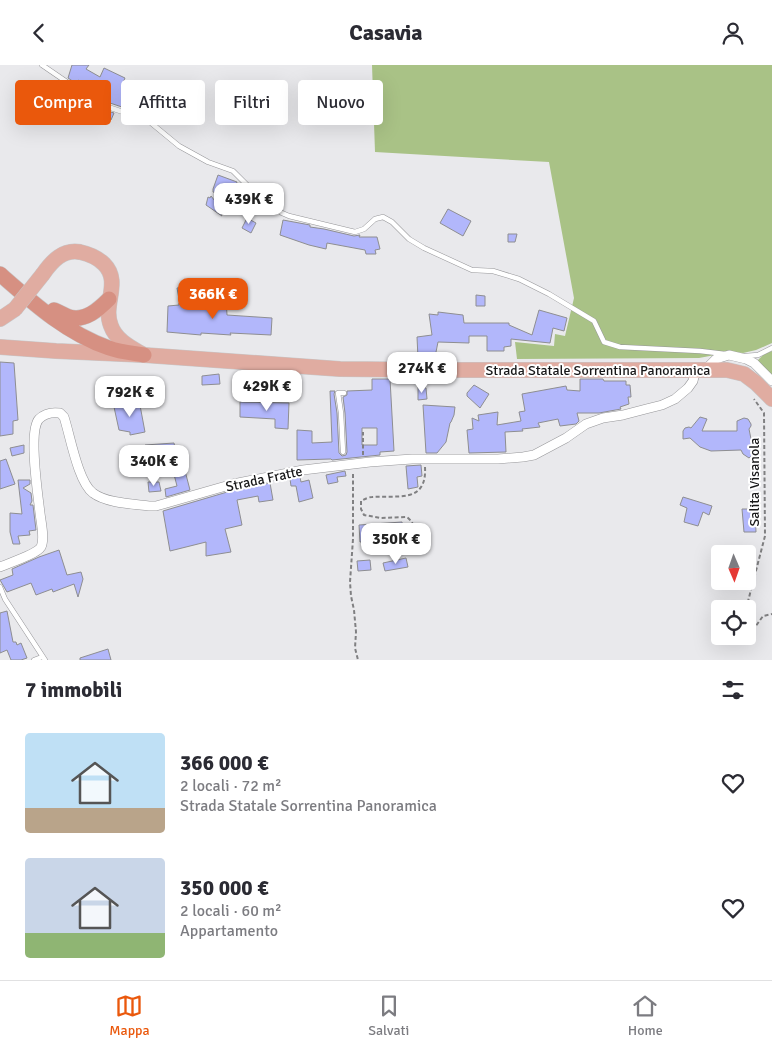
<!DOCTYPE html>
<html lang="it">
<meta charset="utf-8">
<style>
body{margin:0;font-family:Signika,sans-serif;background:#f2f2f3;color:#2b2b33;height:100vh;display:flex;flex-direction:column;font-size:19px;white-space:nowrap}
*{box-sizing:border-box;margin:0}
p{font-size:16px;color:#7c7c81}
.icon{flex:none;width:28px;height:28px;fill:none;stroke:currentColor;stroke-width:2;stroke-linecap:round;stroke-linejoin:round}
.map{position:relative;height:595px;overflow:hidden}
.sheet{display:flex;flex-direction:column;background:#fff;flex:1}
.sheet>*{flex:none}
.banner{position:absolute;left:15px;top:15px;width:500px;height:45px;display:flex;gap:10px}
.needle{width:32px;rotate:178deg}
.controls{position:absolute;left:711px;top:480px;display:grid;gap:10px}
.controls a{display:grid;place-items:center;width:45px;height:45px;border-radius:5px;background:#fff;box-shadow:0 5px 20px #0002;font-size:25px}
.price{position:absolute;translate:-50% -42px;padding:0 11px;border-radius:10px;background:#fff;color:#222;font-size:16px;line-height:32px;filter:drop-shadow(0 1px 2px #0008)}
.price::after{content:'';position:absolute;left:50%;top:30px;width:15px;height:11px;margin-left:-8px;background:inherit;clip-path:polygon(0 0,100% 0,50% 100%)}
.price.selected{background:#ea580c;color:#fff}
ul{padding:0;list-style:none}
li{display:flex;align-items:center;gap:15px;height:125px;padding:0 25px}
li span{display:grid;place-items:center;flex:none;width:140px;height:100px;border-radius:5px;color:#555}
li>.icon{margin-inline-start:auto}
span .icon{width:60px;height:60px;fill:#fffc;stroke-width:1}
li b{font-size:21px}
h2{display:flex;justify-content:space-between;align-items:center;height:60px;padding:0 25px;font-size:21px}
.pill{padding:0 18px;border-radius:5px;background:#fff;box-shadow:0 5px 20px #0002;font-size:18px;line-height:45px}
.pill.selected{background:#ea580c;color:#fff}
header{display:flex;justify-content:space-between;align-items:center;height:65px;padding:0 25px;background:#fff;font-size:22px;font-weight:800}
.dock{display:flex;justify-content:space-around;align-items:center;height:70px;border-top:1px solid #e1e1e2;background:#fff;font-size:14px;color:#7c7c81}
.dock a{display:grid;justify-items:center;gap:2px}
.dock .selected{color:#ea580c}
.map>svg:first-child{display:block}
.green{fill:#a9c286}
.building{fill:#b2b7fb;stroke:#8e8e91;fill-rule:evenodd}
.lines{fill:none;stroke-linecap:round;stroke-linejoin:round}
.service-casing{stroke:#969699;stroke-width:5.5}
.minor-casing{stroke:#969699;stroke-width:10}
.primary-casing{stroke:#c7c7c8;stroke-width:16}
.trunk-casing{stroke:#c7c7c8;stroke-width:16}
.path{stroke:#808082;stroke-width:2;stroke-dasharray:4 2.5;stroke-linecap:butt}
.service{stroke:#fff;stroke-width:4.5}
.minor{stroke:#fff;stroke-width:9}
.primary{stroke:#e0aca1;stroke-width:15}
.trunk{stroke:#d69082;stroke-width:15}
.primary-bridge-casing{stroke:#c7c7c8;stroke-width:16;stroke-linecap:butt}
.primary-bridge{stroke:#e0aca1;stroke-width:15}
.labels{text-anchor:middle;dominant-baseline:central;stroke-width:4;stroke-linejoin:round;paint-order:stroke}
.street-label{font-size:14px;fill:#171718;stroke:#fff}
</style>
<header><svg class="icon" aria-label="back" viewBox="0 0 24 24"><path d="M15 5l-7 7 7 7"/></svg>Casavia<svg class="icon" aria-label="person" viewBox="0 0 24 24"><circle cx="12" cy="8" r="4"/><path d="M4 21q1-7 8-7t8 7"/></svg></header>
<div class="map">
<svg width="772" height="595" viewBox="0 0 772 595">
<rect width="100%" height="100%" fill="#e9e9ec"/>
<!-- green -->
<path class="green" d="M372,0H772V278L756,285L743,288L731,287L699,293L517,294L515,277L554,281L555,269L565,271L574,233L549,97L375,87Z
M772,286V313L758,297V295L764,289Z"/>
<!-- building -->
<path class="building" d="M72,0H89L86,4L100,12L104,3L125,13L122,20L134,25L129,34L136,36L135,39L155,43V46L137,47L101,35L92,29L94,25L78,15L77,19L68,13Z
M166,18L190,29L187,35L170,28V30L162,24Z
M65,21L70,24L62,36L60,35Z
M88,37L97,43L114,48L111,55L87,47L88,45L85,44Z
M218,110L237,117L231,134L213,127V124Z
M211,131L215,136L222,151L206,140L208,132L210,133Z
M448,144L471,156L463,171L440,158Z
M247,153L256,158L251,168L242,163Z
M283,155L310,160V162L324,164L354,171L360,170L359,172H377L380,184L375,185L376,189H366L365,185L327,178L326,184L309,180L280,170Z
M508,169H517L515,177H508Z
M202,220L179,234L177,223Z
M476,230L485,231V241H476Z
M226,233L227,250L272,253L271,270L230,268L231,270L201,268V270L167,267L168,241L179,240V238Z
M539,245L567,253L564,266L553,263L550,278L511,274V281L504,282V286H487V271H469V278L438,277L435,292L418,293L417,272L432,270L429,249L438,250V247L463,250L464,258H509V260L532,270Z
M0,297L14,298L18,355L13,356V369L0,371Z
M219,309L220,319L202,320V311Z
M372,314H390L394,386L380,387V390L332,395L331,394L297,395V365L312,366V378L332,377L330,326H335L334,329L337,348L339,388L342,391L346,390L347,387L345,348L343,332L347,330V326L372,325ZM362,363H377V380H362Z
M580,314H603L604,316H626V320H630L631,332H628L629,339L620,342L621,344L599,348H577L579,356L576,359L560,361L558,354L538,358L540,362L522,364L523,366L505,367L506,387L469,388L467,365L473,364L472,353L479,356L478,350L498,347L497,360L521,356L519,347L525,346L522,329L566,321L567,325L580,326Z
M474,320L489,329L480,343L467,331V328Z
M418,322L426,323L427,334L418,335Z
M139,335L145,367L130,370V367L119,365L114,342L125,340V337Z
M240,337L289,338L288,364L275,363V354L240,352Z
M423,340L455,342L454,350L451,357L450,358L446,377L437,388H426Z
M700,352L707,354L702,366H737V356L744,353L748,354L751,359V361L749,364L751,374L757,380L756,387L749,393L743,389L741,385L711,386L700,382L690,373L683,374V366L685,363L689,362L691,363Z
M174,378L179,403L184,402L190,425L166,432L165,424L177,421L170,394L159,395V387L147,390L145,380Z
M24,380V388L12,391L10,383Z
M6,394L15,419L0,424V396Z
M421,400L422,411L417,412L418,422L408,424L406,401Z
M345,406L346,411L337,412L338,417L328,419L326,410Z
M300,412L301,417L309,415L313,433L299,437L296,421H291L290,414Z
M18,415H30V419L23,423L31,428L32,436L30,440H33L36,465L29,466L30,470L18,471L20,479H13L10,467V448L22,449Z
M148,417H159L161,426L149,427Z
M270,418L273,435L259,437L258,431L237,435L242,460L225,464L231,487L206,491V477L170,486L163,446L234,425Z
M683,432L712,441L709,450L703,447L698,461L684,457L687,443L680,440Z
M742,444H755L756,467H744Z
M402,457L404,474L360,477L359,460Z
M59,485L67,510L81,507L83,514L78,532L74,519L53,527L52,524L36,530L31,518L7,527L0,515L13,510L12,504L39,492Z
M406,493L408,502L385,506L383,498Z
M370,495L371,505L358,506L357,496Z
M7,546L13,577H16L17,580L21,578L27,593L21,595H11L7,585L0,588V548Z
M108,584L111,595H80V593Z"/>
<g class="lines">
<defs>
<path id="service" d="M42,0L99,39L123,47L145,53L179,81L208,97L233,106L255,128L282,148L289,151L355,167L364,164L375,154L383,152L392,157L409,174L424,183L472,205L493,206L519,214L549,229L594,256L604,277L620,282L700,286L725,289
M745,291L758,290L772,283
M343,387L341,348L338,328H344
M0,522L5,534L45,595
M34,595L42,592"/>
<path id="minor" d="M706,304L716,294L729,290L746,294L754,298L772,316
M0,502C9,498 37,489 41,482C45,474 41,457 40,448C38,430 28,366 39,354C45,348 53,347 60,348L64,352C70,370 78,417 93,428C106,438 133,439 149,441H156L233,419L303,405L370,397L412,394H498L523,392L534,390L566,373L586,359L603,353L623,350L646,344L662,340L675,334L688,323L693,316L696,304"/>
<path id="primary" d="M43,209C52,196 63,184 80,187C89,189 98,193 104,199C122,217 102,240 111,261C116,275 130,282 142,289
M0,254L15,244
M0,282L56,286L144,290L340,304L444,305H727L744,309L756,318L772,334"/>
<path id="trunk" d="M0,209C33,238 66,268 109,283C120,287 132,288 144,290
M54,245C59,247 64,250 69,252C85,257 99,244 109,234"/>
</defs>
<!-- service casing -->
<use href="#service" class="service-casing"/>
<!-- minor casing -->
<use href="#minor" class="minor-casing"/>
<!-- primary casing -->
<use href="#primary" class="primary-casing"/>
<!-- trunk casing -->
<use href="#trunk" class="trunk-casing"/>
<!-- path -->
<path class="path" d="M363,390V367
M353,409V474L350,517L351,531L354,545L356,567L355,583L358,595
M410,473C416,464 415,459 407,452L381,453L364,450L361,444V436C365,434 369,432 372,432C397,430 427,439 425,402
M746,544L765,471L764,348L754,334
M743,571L748,572L763,551L772,549"/>
<!-- service -->
<use href="#service" class="service"/>
<!-- minor -->
<use href="#minor" class="minor"/>
<!-- primary -->
<use href="#primary" class="primary"/>
<!-- trunk -->
<use href="#trunk" class="trunk"/>
<defs>
<path id="primary-bridge" d="M15,244L43,209"/>
</defs>
<!-- primary-bridge casing -->
<use href="#primary-bridge" class="primary-bridge-casing"/>
<!-- primary-bridge -->
<use href="#primary-bridge" class="primary-bridge"/>
</g>
<g class="labels">
<!-- street labels -->
<g class="street-label">
<text x="598" y="305">Strada Statale Sorrentina Panoramica</text>
<text transform="translate(264 414) rotate(-12)">Strada Fratte</text>
<text transform="translate(754 417) rotate(-90)">Salita Visanola</text>
</g>
</g>
</svg>
<div class="controls">
<a><svg class="needle" viewBox="-14 -14 28 28"><path d="M0-13l5 13h-10z" fill="#e53935"/><path d="M0 13l5-13h-10z" fill="#7c7c81"/></svg></a>
<a><svg class="icon" aria-label="locate" viewBox="0 0 24 24"><circle cx="12" cy="12" r="6"/><path d="M12 2v4M12 18v4M2 12h4M18 12h4"/></svg></a>
</div>
<b class="price" style="left:249px;top:160px">439K €</b>
<b class="price selected" style="left:213px;top:255px">366K €</b>
<b class="price" style="left:422px;top:329px">274K €</b>
<b class="price" style="left:267px;top:347px">429K €</b>
<b class="price" style="left:130px;top:353px">792K €</b>
<b class="price" style="left:154px;top:422px">340K €</b>
<b class="price" style="left:396px;top:500px">350K €</b>
<div class="banner">
<a class="pill selected">Compra</a>
<a class="pill">Affitta</a>
<a class="pill">Filtri</a>
<a class="pill">Nuovo</a>
</div>
</div>
<section class="sheet">
<h2>7 immobili<svg class="icon" aria-label="filters" viewBox="0 0 24 24"><path d="M4 7h16M4 17h16"/><circle cx="9" cy="7" r="2"/><circle cx="15" cy="17" r="2"/></svg></h2>
<ul>
<li><span style="background:linear-gradient(#bfe0f5 75%,#b9a48a 0)"><svg class="icon" aria-label="home" viewBox="0 0 24 24"><path d="M3 11l9-7 9 7M6 9v11h12V9"/></svg></span><div><b>366 000 €</b><p>2 locali · 72 m²</p><p>Strada Statale Sorrentina Panoramica</p></div><svg class="icon" aria-label="heart" viewBox="0 0 24 24"><path d="M12 20l-8-8c-3-5 5-10 8-4 3-6 11-1 8 4z"/></svg></li>
<li><span style="background:linear-gradient(#c9d6e8 75%,#8fb573 0)"><svg class="icon" aria-label="home" viewBox="0 0 24 24"><path d="M3 11l9-7 9 7M6 9v11h12V9"/></svg></span><div><b>350 000 €</b><p>2 locali · 60 m²</p><p>Appartamento</p></div><svg class="icon" aria-label="heart" viewBox="0 0 24 24"><path d="M12 20l-8-8c-3-5 5-10 8-4 3-6 11-1 8 4z"/></svg></li>
</ul>
</section>
<nav class="dock">
<a class="selected"><svg class="icon" aria-label="map" viewBox="0 0 24 24"><path d="M3 6l6-2 6 2 6-2v14l-6 2-6-2-6 2zM9 4v14M15 6v14"/></svg>Mappa</a>
<a><svg class="icon" aria-label="saved" viewBox="0 0 24 24"><path d="M7 4h10v16l-5-4-5 4z"/></svg>Salvati</a>
<a><svg class="icon" aria-label="home" viewBox="0 0 24 24"><path d="M3 11l9-7 9 7M6 9v11h12V9"/></svg>Home</a>
</nav>
